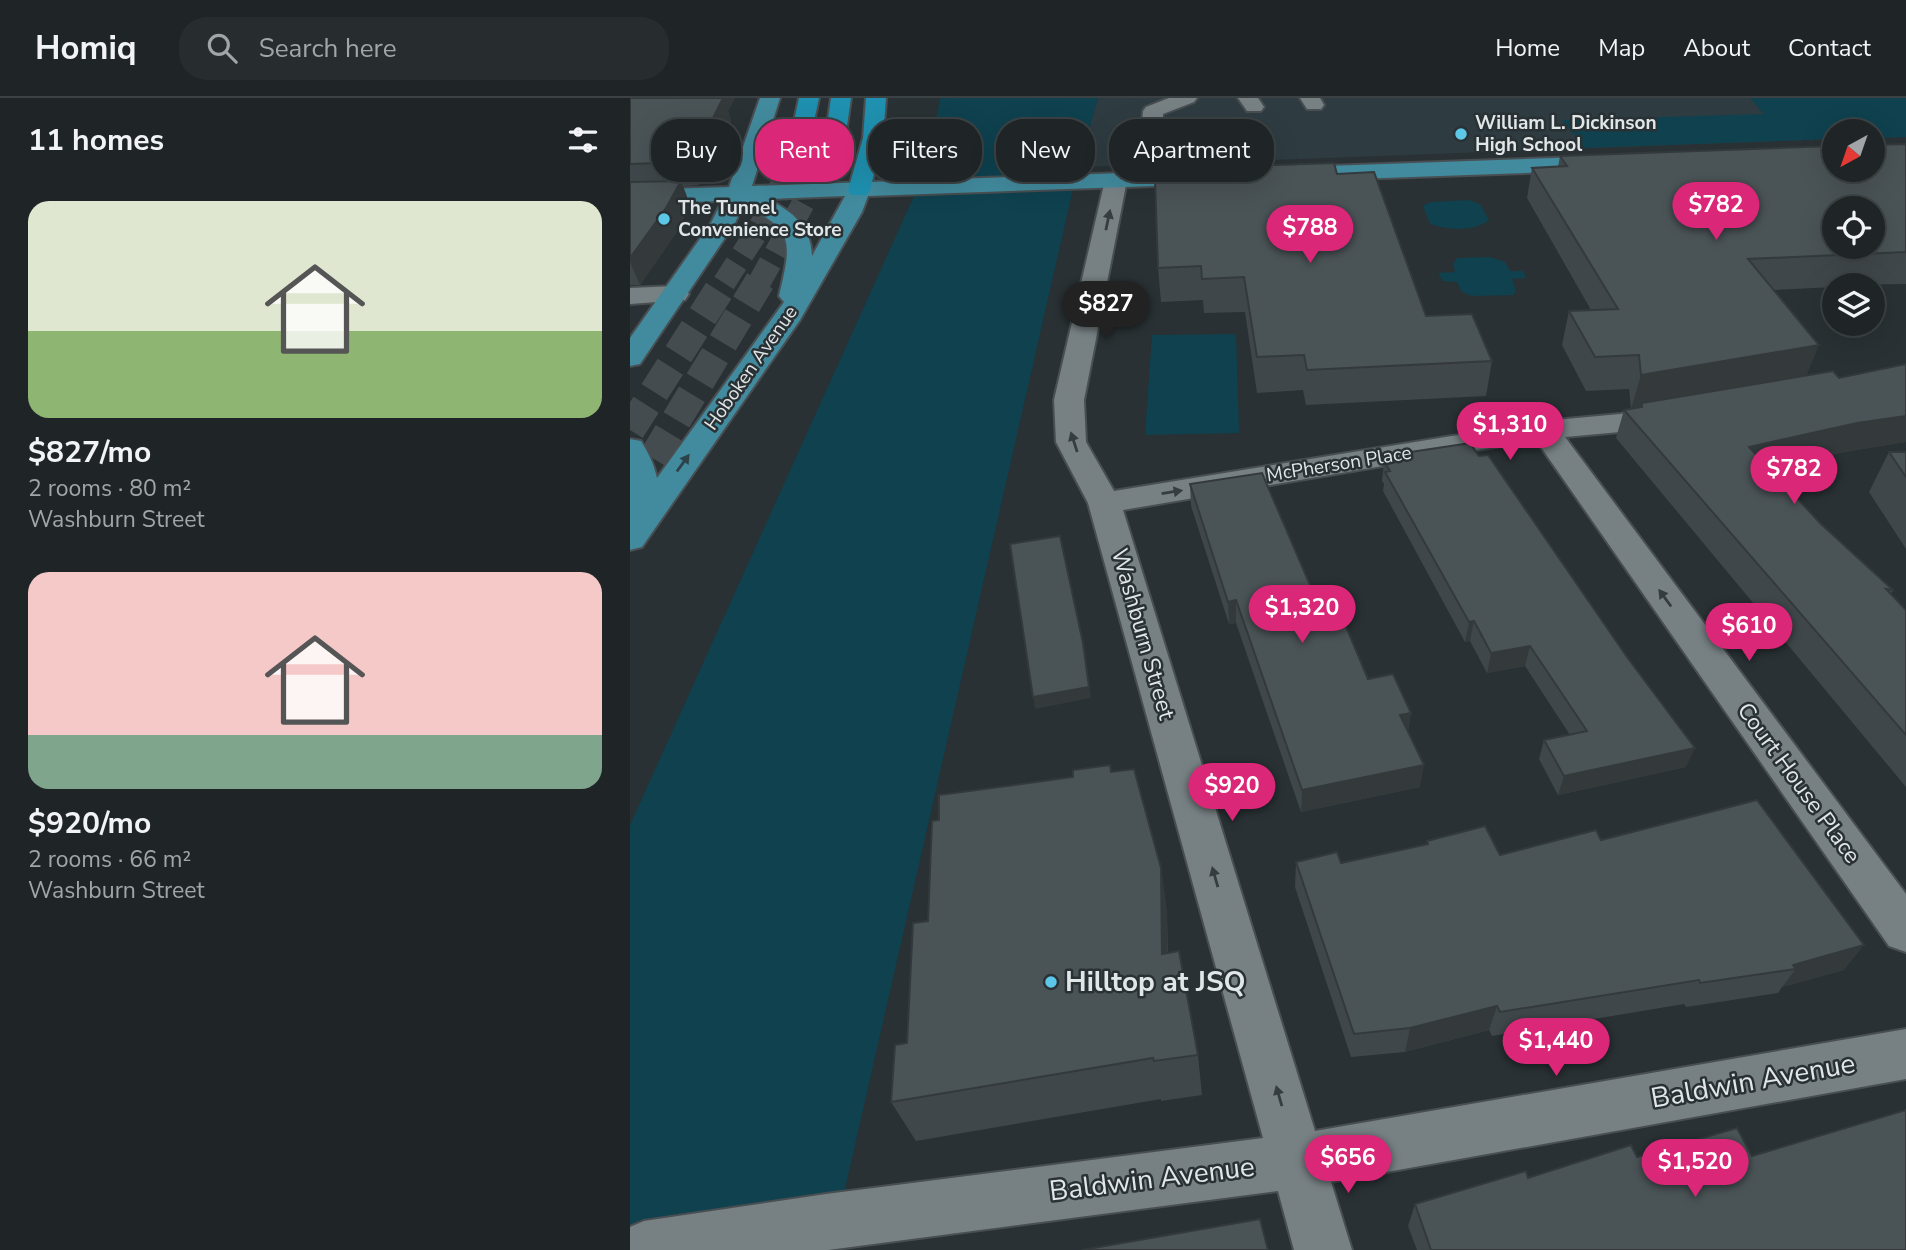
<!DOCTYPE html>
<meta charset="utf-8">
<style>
body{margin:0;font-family:"Nunito Sans",sans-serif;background:#272d2f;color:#f1f3f6;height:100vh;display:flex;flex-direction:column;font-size:26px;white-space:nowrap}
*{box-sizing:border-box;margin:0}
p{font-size:23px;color:#a1a5a7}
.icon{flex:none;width:38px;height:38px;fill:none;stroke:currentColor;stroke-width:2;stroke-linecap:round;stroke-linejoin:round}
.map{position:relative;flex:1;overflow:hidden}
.panel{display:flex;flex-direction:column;background:#1f2527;width:630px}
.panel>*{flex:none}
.top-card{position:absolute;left:21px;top:21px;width:665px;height:63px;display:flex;gap:14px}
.needle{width:46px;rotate:220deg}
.controls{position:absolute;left:1192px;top:21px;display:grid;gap:14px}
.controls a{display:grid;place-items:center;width:63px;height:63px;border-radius:50%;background:#1f2527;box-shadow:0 7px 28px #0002,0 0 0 2px #3c4244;font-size:35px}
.price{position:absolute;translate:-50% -60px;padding:0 16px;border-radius:24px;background:#db2777;color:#fff;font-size:23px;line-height:46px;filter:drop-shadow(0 2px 4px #0008)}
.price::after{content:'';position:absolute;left:50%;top:42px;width:21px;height:16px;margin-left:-10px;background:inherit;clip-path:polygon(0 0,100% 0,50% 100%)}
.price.active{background:#222;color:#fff}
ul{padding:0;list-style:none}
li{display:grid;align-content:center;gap:14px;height:371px;padding:0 28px}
li span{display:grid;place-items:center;height:217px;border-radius:21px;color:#555}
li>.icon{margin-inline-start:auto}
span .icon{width:126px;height:126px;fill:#fffc;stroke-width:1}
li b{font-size:30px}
h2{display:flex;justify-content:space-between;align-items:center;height:84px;padding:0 28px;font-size:30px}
.chip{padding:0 24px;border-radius:28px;background:#1f2527;box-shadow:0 7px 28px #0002,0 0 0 2px #3c4244;font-size:24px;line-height:63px}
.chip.active{background:#db2777;color:#fff}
header{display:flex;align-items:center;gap:42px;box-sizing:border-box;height:98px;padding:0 35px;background:#1f2527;border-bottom:2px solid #3c4244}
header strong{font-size:33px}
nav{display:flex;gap:38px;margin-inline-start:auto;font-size:24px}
.search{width:490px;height:63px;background:#272d2f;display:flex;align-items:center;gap:18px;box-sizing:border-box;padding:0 24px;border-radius:28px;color:#a1a5a7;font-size:26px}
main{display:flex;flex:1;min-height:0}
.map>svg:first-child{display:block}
.built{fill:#2e3c42}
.green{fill:#0f414f}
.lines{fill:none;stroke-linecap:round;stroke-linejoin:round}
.highway-tunnel-far1{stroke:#454c4f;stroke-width:23;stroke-dasharray:23 11;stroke-linecap:butt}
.highway-tunnel{stroke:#454c4f;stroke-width:30;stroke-dasharray:30 15;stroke-linecap:butt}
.minor-casing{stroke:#484e51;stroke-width:4}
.major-casing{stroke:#484e51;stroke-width:4}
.highway-casing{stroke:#484e51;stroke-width:4}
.minor{fill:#778083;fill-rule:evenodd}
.major{fill:#428a9d;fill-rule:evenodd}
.highway{fill:#1f90af;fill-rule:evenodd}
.wall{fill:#40474a}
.shaded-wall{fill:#343a3c}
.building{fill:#4a5356;stroke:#343a3c;stroke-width:2;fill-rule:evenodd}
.oneway{fill:#353d40}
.oneway2{fill:#2e4349}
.poi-dot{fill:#5dc7e8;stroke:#293134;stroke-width:2.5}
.labels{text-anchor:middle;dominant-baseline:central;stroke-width:5;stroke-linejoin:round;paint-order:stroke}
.far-poi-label{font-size:19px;font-weight:bold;fill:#e1e6e8;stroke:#293134;text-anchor:start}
.far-street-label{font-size:19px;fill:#e1e6e8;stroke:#293134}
.street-label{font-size:23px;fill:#e1e6e8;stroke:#293134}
.near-poi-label{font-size:28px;font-weight:bold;fill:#e1e6e8;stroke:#293134;text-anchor:start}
.near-street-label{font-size:28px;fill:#e1e6e8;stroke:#293134}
</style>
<header>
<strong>Homiq</strong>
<div class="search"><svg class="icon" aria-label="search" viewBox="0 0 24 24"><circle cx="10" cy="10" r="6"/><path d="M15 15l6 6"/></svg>Search here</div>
<nav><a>Home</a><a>Map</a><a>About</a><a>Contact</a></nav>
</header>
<main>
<section class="panel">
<h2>11 homes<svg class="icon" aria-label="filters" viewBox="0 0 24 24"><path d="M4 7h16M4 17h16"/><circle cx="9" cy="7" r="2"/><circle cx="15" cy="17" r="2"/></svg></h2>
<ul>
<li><span style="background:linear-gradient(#dfe7d0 60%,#8fb573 0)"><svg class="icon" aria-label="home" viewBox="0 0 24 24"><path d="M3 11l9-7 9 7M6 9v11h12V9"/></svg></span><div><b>$827/mo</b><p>2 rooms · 80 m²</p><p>Washburn Street</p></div></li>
<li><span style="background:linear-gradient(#f6c9c9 75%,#7fa58c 0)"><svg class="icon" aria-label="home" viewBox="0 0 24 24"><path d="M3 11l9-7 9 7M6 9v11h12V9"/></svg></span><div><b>$920/mo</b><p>2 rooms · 66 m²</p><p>Washburn Street</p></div></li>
</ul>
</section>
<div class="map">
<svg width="1276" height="1152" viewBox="0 0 1276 1152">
<rect width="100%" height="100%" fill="#293134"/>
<!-- built -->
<path class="built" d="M468,0H1276V39L1243,40L1242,33H1204V41L448,69Z"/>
<!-- green -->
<path class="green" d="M310,0H468L448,69L201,1152H0V727L298,67Z
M1120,0H1276V39L1243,40L1242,33H1204V41L954,50L932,22L1134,16Z
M839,102L850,106L859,122C844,134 818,132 800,126L793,108L801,104Z
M860,159L875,164L880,173H893L896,180L882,181L886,193L883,197L841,198L831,193L827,184L813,183L808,175L825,174L823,166L827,160Z
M606,236L609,335L515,337L522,237Z"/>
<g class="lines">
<!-- highway-tunnel-far1 -->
<path class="highway-tunnel-far1" d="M94,185L130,129L156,78
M129,185L179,95L193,76"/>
<!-- highway-tunnel -->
<path class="highway-tunnel" d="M0,332L95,183
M0,399L130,183"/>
<defs>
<path id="minor" d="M539,0H567L564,4L533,16L529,81L526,86H510L507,81L513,13L516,9Z
M608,0H628L634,9L631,13H617Z
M670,0H690L694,7L691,11H677Z
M486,75L494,77L497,82L454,302L456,344L484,393L914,323L990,316L1043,307L1054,310L1058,316L1054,322L990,334L935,339L1276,796V854L1259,848L906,342L493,412L685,1033L1276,931V981L701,1084L722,1152H664L648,1093L198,1152H0V1129L14,1123L196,1096L633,1040L458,405L426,344L424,302L475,82L478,77Z
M46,188L55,190L59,196L55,202L0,206V190Z"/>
<path id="major" d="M130,0H150L122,88L982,58L990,60L993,65L990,70L982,72L238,98L232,114L170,222L12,449L0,452V341L11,343C19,356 24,366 27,380L154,204L149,198C161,145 166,132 113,107L105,125L10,266L0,268V240L81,125L92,103L0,106V92L99,89ZM215,98L182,158C181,128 163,114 138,101Z"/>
<path id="highway" d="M169,0H189L181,37L167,78L164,83H148L145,78L161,37Z
M201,0H221L216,35L204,76L201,81H185L182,76L196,35Z
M236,0H256L253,40L240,92L237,97H221L218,92L233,40Z"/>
</defs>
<!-- minor casing -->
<use href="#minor" class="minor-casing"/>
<!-- major casing -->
<use href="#major" class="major-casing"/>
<!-- highway casing -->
<use href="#highway" class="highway-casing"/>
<!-- minor -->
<use href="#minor" class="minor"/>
<!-- major -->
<use href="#major" class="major"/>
<!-- highway -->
<use href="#highway" class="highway"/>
</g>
<!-- wall -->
<path class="wall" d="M0,0H105L98,13L101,22L69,87L53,88L60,107L46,135L10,187H0Z
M1276,46V186L1204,187V189L1143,192L1177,278L1209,280L1276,266V344L1214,354L1140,371L1191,426L1263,492L1261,496L1276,512V689L986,340L994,312L1001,310L999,291L956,293L932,247L939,213L961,212L897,100L902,70L928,69L930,58Z
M561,70L707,76L796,218L862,263L856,298L676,307L673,292L627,295L615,214L574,215L573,202L531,204L528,170L562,80Z
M1259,354H1276V451L1239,394Z
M774,355L1056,669L928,697L909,661L914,642L940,637L895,568L857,575L840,543L835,544L753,393L754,386L752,383L754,363L774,360Z
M560,386L695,522L738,581L781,615L778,633L790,689L671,714L606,525L599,526L561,408Z
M309,722L531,770L537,816L538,855L568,957L572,997L531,1003V1001L286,1043L261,1004L277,945L298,823Z
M971,742L1214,872L1152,889L1148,895L1056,909L1054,906L862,938L859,932L775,954L721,959L665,789L666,764L711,765L797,746V743L870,757Z
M1122,1058L1276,1152H787L778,1128L785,1106L898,1080L1007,1059Z"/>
<!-- shaded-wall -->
<path class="shaded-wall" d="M85,0H105L98,13L101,22L69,87L61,64Z
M51,83L60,107L46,135L10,187L0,164V160Z
M1189,247L1175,281L1012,305L1011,310L1001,311L1011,277Z
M1276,318V344L1214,354L1108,378L1119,349L1227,325Z
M606,502V525L599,526L598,504Z
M844,523L840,543L835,544L839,524Z
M453,545L461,600L405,611L403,599Z
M900,548L895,568L857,575L861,555Z
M781,615L777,637L770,617Z
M1065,650L1056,669L928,697L934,678Z
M794,667L790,689L671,714L672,692Z
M531,770L537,816L538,900L532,856Z
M1234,847L1214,872L1152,889L1166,871L1163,867Z
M867,908L859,932L775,954L780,930Z"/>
<!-- building -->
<path class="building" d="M0,0H93L61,64L0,66Z
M1276,46V154L1118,161L1189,247L1011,277L1009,257L965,259L939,213L988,211L902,70L937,68L930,58L1204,48V72H1242V47ZM1204,110H1242V149H1204Z
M704,65L707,76L744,74L796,218L842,216L862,263L677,272L674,257L627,259L614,179L572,181L571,168L528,170L525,81L562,80L561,70Z
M51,83L36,110L0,160V84Z
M1276,266V318L1227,325L1119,349L1191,426L1263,492L1256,491L1276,512V637L994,312L1012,309V305L1203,273L1209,280Z
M840,345L849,358L858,357L997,559L1065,650L934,678L914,642L957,633L900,548L861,555L844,523L839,524L755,374L760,373L754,363L777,359L774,355Z
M1259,354H1276V379Z
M632,375L695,522L712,519L738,581L763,576L781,615L770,617L794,667L672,692L606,502L598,504L560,386Z
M430,438L453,545L459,589L403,599L380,446Z
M480,667L481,674L504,671L531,770L532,856L549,853L568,957L524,963L523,960L261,1004L265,947L277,945L283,825L298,823L302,723L309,722V697L443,679V672Z
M1127,702L1234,847L1163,867L1166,871L1070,885L1069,882L870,914L867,908L780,930L724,936L666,764L707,754L711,765L798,746L797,743L855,728L870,757L966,732L971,742Z
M1276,1012V1152H801L785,1106L896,1073L898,1080L1001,1047L1007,1059L1107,1030L1122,1058Z
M630,1121L638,1152H452Z"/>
<!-- one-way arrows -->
<defs><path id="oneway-solid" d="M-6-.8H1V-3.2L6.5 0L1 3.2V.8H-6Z" transform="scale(1.75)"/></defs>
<g class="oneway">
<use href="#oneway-solid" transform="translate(478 122) rotate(-78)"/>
<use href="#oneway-solid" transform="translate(444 344) rotate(-108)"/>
<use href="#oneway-solid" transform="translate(542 394) rotate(-9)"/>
<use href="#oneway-solid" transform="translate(1035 500) rotate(-126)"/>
<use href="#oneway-solid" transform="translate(585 779) rotate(-106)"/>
<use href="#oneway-solid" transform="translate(649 998) rotate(-106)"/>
</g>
<use class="oneway2" href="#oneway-solid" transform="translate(53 365) rotate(-54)"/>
<!-- markers -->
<g class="poi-dot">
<circle cx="831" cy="36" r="7"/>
<circle cx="34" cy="121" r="7"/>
<circle cx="421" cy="884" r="7"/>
</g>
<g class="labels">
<!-- far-poi labels -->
<g class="far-poi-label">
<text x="845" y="25">William L. Dickinson<tspan x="845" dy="22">High School</tspan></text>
<text x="48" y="110">The Tunnel<tspan x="48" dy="22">Convenience Store</tspan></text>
</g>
<!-- far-street labels -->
<g class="far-street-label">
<text transform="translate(121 270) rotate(-55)">Hoboken Avenue</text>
<text transform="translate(709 366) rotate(-9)">McPherson Place</text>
</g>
<!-- street labels -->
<g class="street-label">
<text transform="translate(513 536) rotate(74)">Washburn Street</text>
<text transform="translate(1169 685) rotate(54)">Court House Place</text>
</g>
<!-- near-poi labels -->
<g class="near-poi-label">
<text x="435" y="884">Hilltop at JSQ</text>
</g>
<!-- near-street labels -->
<g class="near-street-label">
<text transform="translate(1123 983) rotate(-10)">Baldwin Avenue</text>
<text transform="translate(522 1081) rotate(-7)">Baldwin Avenue</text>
</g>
</g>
</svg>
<div class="controls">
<a><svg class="needle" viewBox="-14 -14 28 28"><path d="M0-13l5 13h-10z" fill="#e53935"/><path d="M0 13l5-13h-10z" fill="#a1a5a7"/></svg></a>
<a><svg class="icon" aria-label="locate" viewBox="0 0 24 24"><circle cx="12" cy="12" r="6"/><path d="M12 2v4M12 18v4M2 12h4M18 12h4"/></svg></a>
<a><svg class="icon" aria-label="layers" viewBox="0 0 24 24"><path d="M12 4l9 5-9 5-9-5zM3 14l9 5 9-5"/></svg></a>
</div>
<b class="price" style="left:1086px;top:144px">$782</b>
<b class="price" style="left:680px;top:167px">$788</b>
<b class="price active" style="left:476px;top:243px">$827</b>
<b class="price" style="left:880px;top:364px">$1,310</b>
<b class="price" style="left:1164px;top:408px">$782</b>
<b class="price" style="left:672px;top:547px">$1,320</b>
<b class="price" style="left:1119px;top:565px">$610</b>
<b class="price" style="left:602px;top:725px">$920</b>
<b class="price" style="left:926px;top:980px">$1,440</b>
<b class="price" style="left:718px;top:1097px">$656</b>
<b class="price" style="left:1065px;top:1101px">$1,520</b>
<div class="top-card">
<a class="chip">Buy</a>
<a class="chip active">Rent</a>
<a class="chip">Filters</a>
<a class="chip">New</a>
<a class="chip">Apartment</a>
</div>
</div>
</main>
